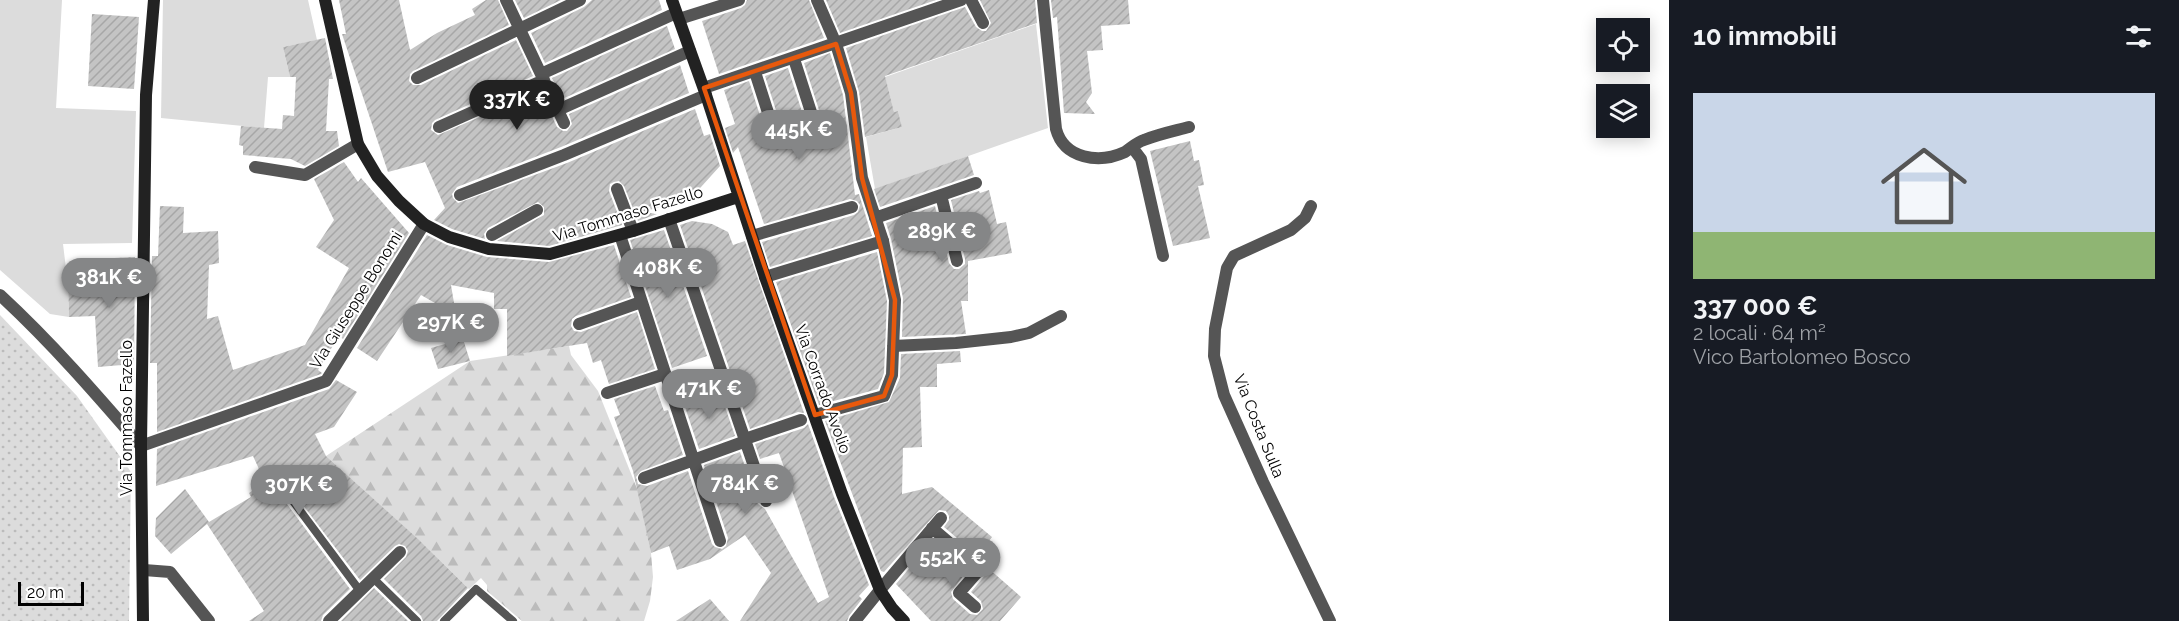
<!DOCTYPE html>
<html lang="it">
<meta charset="utf-8">
<style>
body{margin:0;font-family:Raleway,sans-serif;background:#242831;color:#f1f3f6;height:100vh;display:flex;flex-direction:column;font-size:22px;white-space:nowrap}
*{box-sizing:border-box;margin:0}
p{font-size:20px;color:#9ea1a6}
.icon{flex:none;width:33px;height:33px;fill:none;stroke:currentColor;stroke-width:2;stroke-linecap:round;stroke-linejoin:round}
.map{position:relative;flex:1;overflow:hidden}
.details{display:flex;flex-direction:column;background:#171b24;width:510px}
.details>*{flex:none}
.controls{position:absolute;left:1596px;top:18px;display:grid;gap:12px}
.controls a{display:grid;place-items:center;width:54px;height:54px;border-radius:0px;background:#171b24;box-shadow:0 3px 15px #0003;font-size:30px}
.scale{position:absolute;left:18px;bottom:15px;width:66px;box-sizing:border-box;padding-left:6px;border:3px solid #000;border-top:0;font-size:16px;line-height:21px;white-space:nowrap;color:#000;-webkit-text-stroke:4px #fff;paint-order:stroke}
.price{position:absolute;translate:-50% -51px;padding:0 14px;border-radius:21px;background:#858687;color:#fff;font-size:20px;line-height:39px;filter:drop-shadow(0 2px 3px #0008)}
.price::after{content:'';position:absolute;left:50%;top:36px;width:18px;height:14px;margin-left:-9px;background:inherit;clip-path:polygon(0 0,100% 0,50% 100%)}
.price.on{background:#222;color:#fff}
ul{padding:0;list-style:none}
li{display:grid;align-content:center;gap:12px;height:318px;padding:0 24px}
li+li{border-top:2px solid #363941}
li span{display:grid;place-items:center;height:186px;border-radius:0px;color:#555}
li>.icon{margin-inline-start:auto}
span .icon{width:108px;height:108px;fill:#fffc;stroke-width:1}
li b{font-size:26px}
h2{display:flex;justify-content:space-between;align-items:center;height:72px;padding:0 24px;font-size:26px}
main{display:flex;flex:1;min-height:0}
.map>svg:first-child{display:block}
.grass{fill:#dcdcdc}
.forest{fill:url(#forest-firs)}
.park{fill:url(#park-dots)}
.building{fill:url(#building-hatch)}
.lines{fill:none;stroke-linecap:round;stroke-linejoin:round}
.service{stroke:#555;stroke-width:8}
.pedestrian{stroke:#555;stroke-width:12}
.minor{stroke:#555;stroke-width:12}
.tertiary{stroke:#555;stroke-width:12}
.secondary{stroke:#222;stroke-width:12}
.marked{fill:none;stroke:#e8590c;stroke-width:4.5;stroke-linejoin:round}
.labels{text-anchor:middle;dominant-baseline:central;stroke-width:4.5;stroke-linejoin:round;paint-order:stroke}
.street-label{font-size:16px;fill:#000;stroke:#fff}
</style>
<main>
<div class="map">
<svg width="1669" height="621" viewBox="0 0 1669 621">
<defs>
<pattern id="forest-firs" width="22" height="20" patternUnits="userSpaceOnUse" patternTransform="scale(1.5)"><rect width="22" height="20" fill="#dcdcdc"/><path d="M5 1l3.5 6h-7zM16 11l3.5 6h-7z" fill="#bbb"/></pattern>
<pattern id="park-dots" width="8" height="8" patternUnits="userSpaceOnUse" patternTransform="scale(1.5)"><rect width="8" height="8" fill="#dcdcdc"/><path d="M2 2h.1M6 6h.1" fill="none" stroke="#bbb" stroke-width="1.8" stroke-linecap="round"/></pattern>
<pattern id="building-hatch" width="6" height="6" patternUnits="userSpaceOnUse" patternTransform="scale(1.5)"><rect width="6" height="6" fill="#c4c4c4"/><path d="M-1 1l2-2M0 6l6-6M5 7l2-2" fill="none" stroke="#a7a7a7"/></pattern>
</defs>
<rect width="100%" height="100%" fill="#fff"/>
<!-- grass -->
<path class="grass" d="M0,0H62L56,108L136,111L132,243L63,244L68,285L69,317L50,314L0,270Z
M163,0H308L317,40L283,47L290,77H268L264,128L161,118Z
M1036,24L1048,128L875,189L866,137L902,127L898,111L894,112L885,77Z"/>
<!-- forest -->
<path class="forest" d="M569,346L571,355L598,391L638,491L651,553L653,577L650,601L644,621H522L487,591V585L481,578L469,589L424,545L326,456L470,361Z"/>
<!-- park -->
<path class="park" d="M0,315L77,396L131,472L129,621H0Z"/>
<!-- building -->
<path class="building" d="M339,0H399L410,50L437,33L475,15L472,9L486,0H498L509,25L413,71L410,74L409,81L413,85H421L516,40L533,76L435,120L432,123L431,130L438,135L540,91L557,127L563,131H567L572,124L569,114L680,65L689,93L561,147L457,187L452,194L453,198L458,203L567,163L695,109L704,136L710,134L720,166L692,197L643,212L657,214L638,221L624,186L619,181L614,182L610,184L609,191L622,225L549,246L497,241L544,215V207L538,202L488,228L484,234L485,239L452,229L434,220L445,208L425,162L388,172L342,34H346Z
M515,0H561L524,18Z
M592,0H659L662,10L545,63L531,33L584,7Z
M747,0H809L824,38L719,74L702,21L741,8L745,5Z
M826,0H936L840,33Z
M980,0H1035L1037,23L885,76L894,112L898,111L902,127L865,137L859,92L846,48L965,7L976,27L982,31H986L991,23Z
M1051,0H1128L1130,24L1101,26L1103,50L1087,51L1092,93L1086,102L1095,114L1064,113L1057,17L1053,18Z
M92,14L139,17L134,89L88,86Z
M667,26L675,49L562,99L552,78Z
M325,38L333,79H329L326,131H337L339,146L305,166L291,159L243,155V146L239,145L241,126L282,129L283,115L294,116L296,77H290L283,47Z
M830,53L843,95L855,195L859,194L872,236L770,267L762,242L854,215L858,212L860,205L857,201L850,199L764,224L738,147L733,153L725,128L735,124L724,90L749,81L764,128L770,133H775L780,127V123L765,76L788,68L803,115L809,120H814L819,114V110L804,63Z
M1190,141L1194,161L1199,160L1204,185L1198,186L1210,238L1173,246L1150,151Z
M968,156L974,175L880,207L874,189Z
M344,162L358,182L361,178L409,233L343,339L339,336L318,370L322,373L321,374L157,432V363H150L152,256H158L160,206L184,207L183,233L218,231L219,263L209,265L207,319L218,316L233,370L305,345L349,268L316,247L334,220L314,179Z
M989,190L997,224L1006,222L1012,253L968,261V301H961L966,334L902,337L903,298L891,239L886,223L935,206L949,263L954,269H959L965,264V259L951,200L979,191L980,193Z
M692,221L712,224L728,232L733,245L745,241L804,413L798,412L750,429L680,225Z
M664,230L707,356L672,368L630,240Z
M427,235L447,245L487,257L549,262L614,245L631,297L576,316L572,319L571,326L574,331L581,332L637,312L655,369L609,384L601,360L593,363L587,343L507,356V309H494V293L451,285L454,303L442,307L421,295L377,361L357,348Z
M877,252L887,301L884,373L878,389L819,405L776,282Z
M135,257L134,364L98,367L95,316L69,317L68,285L94,284V259Z
M463,339L470,361L438,369L431,348Z
M960,351L961,362L937,364V387H920L922,447L903,448L902,494L932,487L992,537L977,555L944,527L949,520V516L946,511L939,510L884,572L881,571L825,421L889,402L900,378L901,354Z
M336,380L357,392L334,427L315,434L326,456L418,539L468,588L437,621H423L421,616L384,579L406,557L408,551L405,546L399,544L395,546L360,580L274,467L266,470L267,477L350,589L323,615L321,621H249L264,611L207,524L171,554L155,536L156,518L185,489L209,522L251,497L249,493L265,482L253,456L156,486L157,449L329,389Z
M655,386L664,411L668,410L683,455L641,471L636,477L638,484L647,486L688,471L712,544L715,547L722,549L726,546L728,538L704,465L740,452L758,504L765,509L818,603L829,597L779,453L760,459L755,444L804,428L808,424L834,497L869,585L859,596L862,599L849,616L847,621H740L771,573L745,535L710,559L677,570L669,546L651,553L633,471L614,417L620,415L614,399Z
M720,392L735,436L699,449L684,404Z
M933,540L968,570L951,592L953,599L970,614L977,615L983,609L981,601L971,592L986,574L988,568L1021,597L1000,621H931L896,584Z
M374,588L408,621H341Z
M710,599L729,621H676Z"/>
<g class="lines">
<!-- service -->
<path class="service" d="M272,473L360,591
M373,578L417,621
M444,621L476,589L513,621"/>
<!-- pedestrian -->
<path class="pedestrian" d="M679,19L739,0
M794,59L811,112
M755,72L772,125
M558,110L690,51
M617,189L633,231
M492,235L537,210
M752,236L852,207
M765,277L883,241
M745,439L801,420"/>
<!-- minor -->
<path class="minor" d="M506,0L564,123
M971,0L983,23
M1043,0L1056,129C1064,159 1099,164 1125,152C1131,148 1137,142 1144,140C1159,134 1174,131 1189,127
M541,74L676,13
M417,78L580,0
M704,88L961,0
M439,127L544,80
M1132,147L1141,159L1163,256
M255,167L305,175L358,144
M460,195L564,155L706,95
M941,195L957,261
M1311,206L1305,218L1291,230L1234,256L1227,268L1215,329L1214,356L1224,395L1263,482L1330,621
M875,218L976,183
M669,219L766,501
M620,235L720,541
M579,324L641,302
M893,346L956,343L1011,337L1029,333L1061,316
M607,393L665,374
M815,415L884,396L892,375L895,300L883,241L862,178L851,93L836,44L817,0
M141,446L326,381L424,224
M644,478L746,441
M932,528L980,569L959,593L975,607
M144,570L170,572L209,621
M880,590L941,518
M329,621L400,552"/>
<!-- tertiary -->
<path class="tertiary" d="M0,295C51,342 96,394 141,446
M855,621L880,590"/>
<!-- secondary -->
<path class="secondary" d="M325,0L358,144L377,176L399,201L424,224L449,237L489,249L550,254L633,231L738,197
M672,0L706,95L765,277L842,494L880,590L892,608L904,621
M143,621L141,446L146,95L154,0"/>
</g>
<!-- marked area -->
<path class="marked" d="M836,44L851,93L862,178L895,300L892,375L884,396L815,415L704,88Z"/>
<g class="labels">
<!-- street labels -->
<g class="street-label">
<text transform="translate(628 214) rotate(-17)">Via Tommaso Fazello</text>
<text transform="translate(356 300) rotate(-58)">Via Giuseppe Bonomi</text>
<text transform="translate(823 389) rotate(70)">Via Corrado Avolio</text>
<text transform="translate(126 418) rotate(-90)">Via Tommaso Fazello</text>
<text transform="translate(1259 426) rotate(68)">Via Costa Sulla</text>
</g>
</g>
</svg>
<div class="controls">
<a><svg class="icon" aria-label="locate" viewBox="0 0 24 24"><circle cx="12" cy="12" r="6"/><path d="M12 2v4M12 18v4M2 12h4M18 12h4"/></svg></a>
<a><svg class="icon" aria-label="layers" viewBox="0 0 24 24"><path d="M12 4l9 5-9 5-9-5zM3 14l9 5 9-5"/></svg></a>
</div>
<div class="scale">20 m</div>
<b class="price on" style="left:517px;top:131px">337K €</b>
<b class="price" style="left:799px;top:161px">445K €</b>
<b class="price" style="left:942px;top:263px">289K €</b>
<b class="price" style="left:668px;top:299px">408K €</b>
<b class="price" style="left:109px;top:309px">381K €</b>
<b class="price" style="left:451px;top:354px">297K €</b>
<b class="price" style="left:709px;top:420px">471K €</b>
<b class="price" style="left:745px;top:515px">784K €</b>
<b class="price" style="left:299px;top:516px">307K €</b>
<b class="price" style="left:953px;top:589px">552K €</b>
</div>
<section class="details">
<h2>10 immobili<svg class="icon" aria-label="filters" viewBox="0 0 24 24"><path d="M4 7h16M4 17h16"/><circle cx="9" cy="7" r="2"/><circle cx="15" cy="17" r="2"/></svg></h2>
<ul>
<li><span style="background:linear-gradient(#c9d6e8 75%,#8fb573 0)"><svg class="icon" aria-label="home" viewBox="0 0 24 24"><path d="M3 11l9-7 9 7M6 9v11h12V9"/></svg></span><div><b>337 000 €</b><p>2 locali · 64 m²</p><p>Vico Bartolomeo Bosco</p></div></li>
</ul>
</section>
</main>
